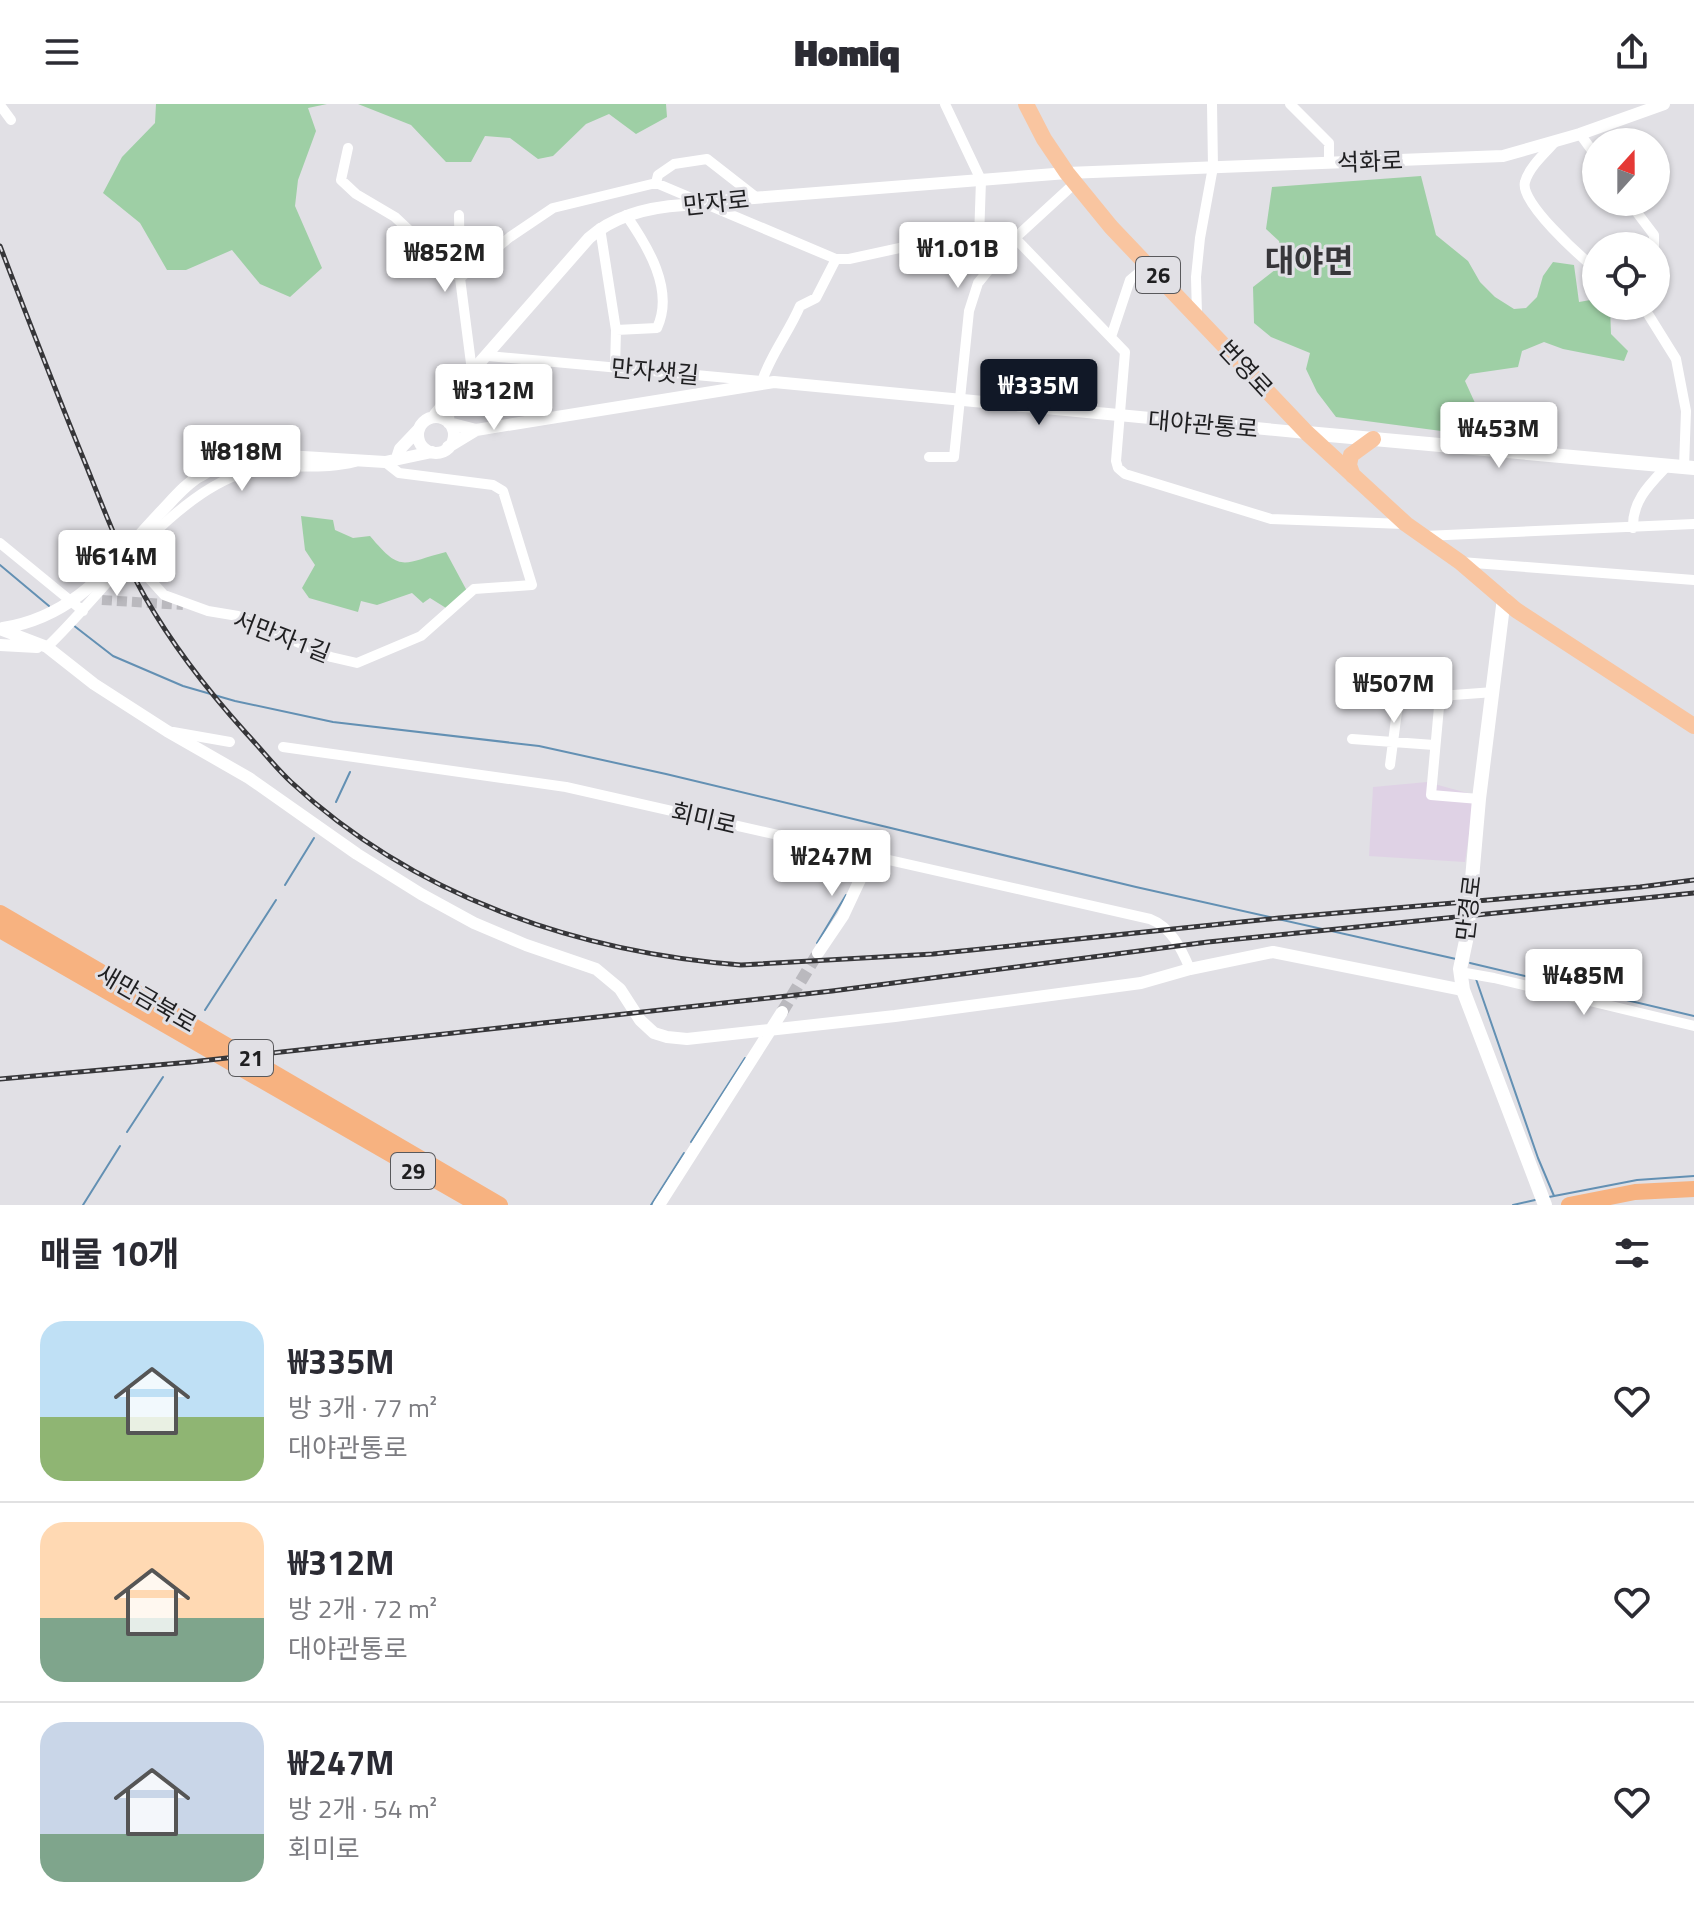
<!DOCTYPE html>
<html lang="ko">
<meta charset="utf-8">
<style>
body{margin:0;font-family:"Titillium Web","Noto Sans KR",sans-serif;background:#f7f7f7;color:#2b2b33;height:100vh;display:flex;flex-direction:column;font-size:30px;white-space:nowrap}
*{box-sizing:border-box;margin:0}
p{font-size:26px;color:#7c7c81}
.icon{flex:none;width:44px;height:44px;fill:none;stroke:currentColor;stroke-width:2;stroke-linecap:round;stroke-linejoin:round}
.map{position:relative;height:1101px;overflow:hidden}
.details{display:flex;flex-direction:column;background:#fff;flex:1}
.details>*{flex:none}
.needle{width:52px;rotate:21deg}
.buttons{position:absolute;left:1582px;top:24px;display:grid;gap:16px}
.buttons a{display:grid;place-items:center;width:88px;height:88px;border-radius:50%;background:#fff;box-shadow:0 2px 6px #0004;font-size:40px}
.price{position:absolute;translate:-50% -68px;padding:0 18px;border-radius:8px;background:#fff;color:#222;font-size:26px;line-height:52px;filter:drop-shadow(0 2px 4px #0008)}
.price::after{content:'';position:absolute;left:50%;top:48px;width:24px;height:18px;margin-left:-12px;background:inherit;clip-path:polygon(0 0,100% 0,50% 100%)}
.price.active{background:#111827;color:#fff}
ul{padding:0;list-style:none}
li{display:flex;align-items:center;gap:24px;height:200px;padding:0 40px}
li+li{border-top:2px solid #e1e1e2}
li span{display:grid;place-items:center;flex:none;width:224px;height:160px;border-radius:24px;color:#555}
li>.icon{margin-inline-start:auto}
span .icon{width:96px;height:96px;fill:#fffc;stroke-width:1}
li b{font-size:34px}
h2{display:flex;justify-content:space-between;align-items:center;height:96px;padding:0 40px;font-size:34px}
header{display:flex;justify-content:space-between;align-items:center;height:104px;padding:0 40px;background:#fff;font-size:36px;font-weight:800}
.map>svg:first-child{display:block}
.industrial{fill:#dfd2e5}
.green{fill:#9ecfa5}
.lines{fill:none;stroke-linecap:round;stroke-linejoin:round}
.stream{stroke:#6390b3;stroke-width:2}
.minor-tunnel{stroke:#bab9be;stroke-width:10;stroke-dasharray:10 5;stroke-linecap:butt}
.tertiary-tunnel{stroke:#bab9be;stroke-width:12;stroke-dasharray:12 6;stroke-linecap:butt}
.minor{stroke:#fff;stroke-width:10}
.tertiary{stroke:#fff;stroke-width:12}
.secondary{stroke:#fff;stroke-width:14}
.primary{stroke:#f9c5a0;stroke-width:16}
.trunk{stroke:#f7b280;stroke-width:16}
.rail-casing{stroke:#363639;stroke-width:5}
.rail{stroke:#e1e0e5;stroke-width:2;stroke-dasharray:6;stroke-linecap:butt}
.labels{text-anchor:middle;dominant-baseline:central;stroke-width:6;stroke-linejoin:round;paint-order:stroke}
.shield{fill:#e1e0e5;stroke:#59595c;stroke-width:2}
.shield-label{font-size:22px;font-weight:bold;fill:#1f1f21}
.street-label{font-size:24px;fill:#1f1f21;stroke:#e1e0e5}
.district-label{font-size:32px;font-weight:bold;fill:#37363a;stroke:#e1e0e5}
</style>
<header><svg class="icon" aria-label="menu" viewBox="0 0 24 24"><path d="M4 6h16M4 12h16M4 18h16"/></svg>Homiq<svg class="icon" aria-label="share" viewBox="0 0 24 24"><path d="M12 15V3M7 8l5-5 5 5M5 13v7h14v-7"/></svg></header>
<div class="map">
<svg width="1694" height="1101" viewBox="0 0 1694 1101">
<rect width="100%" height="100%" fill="#e1e0e5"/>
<!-- industrial -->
<path class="industrial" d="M1427,678L1475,691L1465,758L1369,752L1373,683Z"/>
<!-- green -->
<path class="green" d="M156,0H327L308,4L316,27L298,76L295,102L322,164L290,193L260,180L232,146L186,166H167L140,119L103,89L122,53L155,19Z
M358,0H666L667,13L636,30L609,10L586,20L553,52L538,55L510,34L485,32L471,58H446L411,21Z
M1421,72L1436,131L1468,157L1480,178L1495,193L1514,205L1526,204L1537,193L1543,172L1553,158L1574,161L1579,198L1596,195V202L1610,203L1611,230L1628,247L1624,257L1563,245L1544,238L1522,247L1518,263L1470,270L1465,277L1475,299L1490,305L1500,319L1494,334L1336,313L1317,288L1306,265L1310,249L1271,233L1254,219L1253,183L1284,159L1279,137L1266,125L1272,83Z
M301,412L333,416L335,426L353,434L370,432C402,470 402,459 446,448L467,487L446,504L430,494L423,499L412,489L377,501L361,497L358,508L309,494L302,484L315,461L305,446Z"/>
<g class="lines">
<!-- stream -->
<path class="stream" d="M0,461L49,502
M73,521L113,552L183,582L235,597L333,618L539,642L666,670L1136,783L1456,855
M336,698L350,668
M285,781L314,734
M817,839L846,791
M1470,859L1694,912
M1476,875L1538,1054L1554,1092
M205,906L276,796
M127,1028L163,973
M691,1038L745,954
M1549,1093L1637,1076L1694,1072
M83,1101L120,1042
M651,1101L684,1049
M1513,1101L1535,1096"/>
<!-- minor-tunnel -->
<path class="minor-tunnel" d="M102,496L183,501"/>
<!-- tertiary-tunnel -->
<path class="tertiary-tunnel" d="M782,908L818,849"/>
<!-- minor -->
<path class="minor" d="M945,0L981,76L979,135L981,143L995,157
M1290,0L1329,39V58
M0,1L11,16
M1580,30L1596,52
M1555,38C1545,49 1529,63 1525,78C1519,98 1581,153 1596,165
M348,44L341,76L356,90L395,113L460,174L510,133L553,104L656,79L836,155H849L946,134L959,133L980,140
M656,79L658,71L674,60L707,55L757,94
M1629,98L1654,131V142
M459,111L460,174L472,267
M600,124L616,226L615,264
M1015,134L1125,248L1116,357L1118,364L1125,370L1271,415L1404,420
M1643,202L1676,255L1686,307L1684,363
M1197,211L1196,173L1200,134L1213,63L1212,0
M616,226L657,224C675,186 647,141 626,111
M1111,233L1130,176L1148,161
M488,252L761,277
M762,277C771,250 789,228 800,202L816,194L836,155
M929,353H954L969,207L978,179L1015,134L1075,79
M1633,424C1632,397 1649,381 1667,362
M1424,432L1694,420
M0,439L83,507
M144,441L141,458L146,471L164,491L208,507L238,512L331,553L357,559L421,532L474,485L532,481L503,387L493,381L399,369L385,358
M1461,458L1694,476
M47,543C103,490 171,390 246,368C282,358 320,367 355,358
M173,628L230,638
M1352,635L1434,641
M283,643L566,683L1150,815C1171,823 1181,844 1190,865
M1390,661L1398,600
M1479,695L1431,691L1440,592L1494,588
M1460,868L1494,874L1694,922"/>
<!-- tertiary -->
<path class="tertiary" d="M446,297L589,134C615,111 649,103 684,101C700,100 713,102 728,96L1067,69L1503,52L1580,30L1664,0
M433,313L446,297L449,319L476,326L448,343
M418 331a18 18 0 1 1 36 0a18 18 0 1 1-36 0Z
M476,326L774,278L1307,329
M397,354L400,345L419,325
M3,524C77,512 111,461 159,410C171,398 185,380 200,372C220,360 247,352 270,351L385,358L432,348
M0,525L47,543L94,580L167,627L249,674L357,750L421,790L474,819L526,841L596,865L620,885L640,916L654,929L667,933L687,935L895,912L1141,879L1190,865L1273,848L1463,886
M0,541L37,543
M818,849L843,812L871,752
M659,1101L782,908"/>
<!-- secondary -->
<path class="secondary" d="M1307,329L1694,364
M1504,494L1479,695L1467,832L1460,865L1463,886L1545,1101"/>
<!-- primary -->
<path class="primary" d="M1026,0L1044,35L1067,69L1111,123L1307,329L1406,420L1460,458L1516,506L1694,622
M1353,372L1349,361L1351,351L1373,335"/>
<!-- trunk -->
<path class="trunk" d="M0,809L500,1101
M0,826L479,1101
M1569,1101L1635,1088L1694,1085"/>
<defs>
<path id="rail" d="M0,142C28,215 56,288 86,361C104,406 121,451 145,493C173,542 209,588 246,629C261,645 275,663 291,678C414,792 576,848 741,861L933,850L1279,814L1640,783L1694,776
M0,975L191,958L832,887L1208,838L1694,789"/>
</defs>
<!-- rail casing -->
<use href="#rail" class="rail-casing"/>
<!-- rail -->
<use href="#rail" class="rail"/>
</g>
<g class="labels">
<!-- shield labels -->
<g class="shield">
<rect x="1136" y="153" width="44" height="36" rx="6"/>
<rect x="229" y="936" width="44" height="36" rx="6"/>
<rect x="391" y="1049" width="44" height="36" rx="6"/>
</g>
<g class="shield-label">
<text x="1158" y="171">26</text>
<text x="251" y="954">21</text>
<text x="413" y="1067">29</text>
</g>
<!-- street labels -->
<g class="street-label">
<text transform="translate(1370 57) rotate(-2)">석화로</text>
<text transform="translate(716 98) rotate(-6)">만자로</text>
<text transform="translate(1246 264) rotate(47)">번영로</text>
<text transform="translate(655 267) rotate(5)">만자샛길</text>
<text transform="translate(1203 320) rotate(5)">대야관통로</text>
<text transform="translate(282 532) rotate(21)">서만자1길</text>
<text transform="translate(704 714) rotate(13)">회미로</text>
<text transform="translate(1468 804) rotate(-83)">만경로</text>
<text transform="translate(147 894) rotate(30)">새만금북로</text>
</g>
<!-- district labels -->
<g class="district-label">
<text x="1309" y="156">대야면</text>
</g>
</g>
</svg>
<div class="buttons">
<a><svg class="needle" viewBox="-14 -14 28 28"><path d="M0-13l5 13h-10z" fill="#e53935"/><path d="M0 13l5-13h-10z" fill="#7c7c81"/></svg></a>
<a><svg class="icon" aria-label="locate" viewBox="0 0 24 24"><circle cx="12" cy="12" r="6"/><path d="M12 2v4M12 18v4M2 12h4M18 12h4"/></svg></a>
</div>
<b class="price" style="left:958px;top:186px">₩1.01B</b>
<b class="price" style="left:445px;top:190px">₩852M</b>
<b class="price active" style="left:1039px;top:323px">₩335M</b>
<b class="price" style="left:494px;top:328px">₩312M</b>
<b class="price" style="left:1499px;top:366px">₩453M</b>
<b class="price" style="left:242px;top:389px">₩818M</b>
<b class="price" style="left:117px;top:494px">₩614M</b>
<b class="price" style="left:1394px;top:621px">₩507M</b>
<b class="price" style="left:832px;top:794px">₩247M</b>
<b class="price" style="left:1584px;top:913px">₩485M</b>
</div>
<section class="details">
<h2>매물 10개<svg class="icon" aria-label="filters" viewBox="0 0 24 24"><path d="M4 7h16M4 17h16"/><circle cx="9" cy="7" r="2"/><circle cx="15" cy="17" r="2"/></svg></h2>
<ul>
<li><span style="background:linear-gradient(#bfe0f5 60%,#8fb573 0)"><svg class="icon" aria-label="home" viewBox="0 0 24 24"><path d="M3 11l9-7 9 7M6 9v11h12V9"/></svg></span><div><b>₩335M</b><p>방 3개 · 77 m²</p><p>대야관통로</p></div><svg class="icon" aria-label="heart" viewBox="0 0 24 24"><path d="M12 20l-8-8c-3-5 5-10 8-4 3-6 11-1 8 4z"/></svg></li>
<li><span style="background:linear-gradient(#ffd9b3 60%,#7fa58c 0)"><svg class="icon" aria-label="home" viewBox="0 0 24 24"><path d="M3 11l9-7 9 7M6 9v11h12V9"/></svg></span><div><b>₩312M</b><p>방 2개 · 72 m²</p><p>대야관통로</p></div><svg class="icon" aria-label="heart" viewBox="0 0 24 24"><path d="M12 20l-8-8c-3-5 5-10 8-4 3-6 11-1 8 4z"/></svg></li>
<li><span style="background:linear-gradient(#c9d6e8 70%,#7fa58c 0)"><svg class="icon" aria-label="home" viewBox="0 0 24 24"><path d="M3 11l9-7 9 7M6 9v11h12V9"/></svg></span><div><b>₩247M</b><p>방 2개 · 54 m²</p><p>회미로</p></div><svg class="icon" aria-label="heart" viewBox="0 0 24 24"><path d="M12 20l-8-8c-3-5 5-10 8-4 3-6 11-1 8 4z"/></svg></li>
</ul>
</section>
